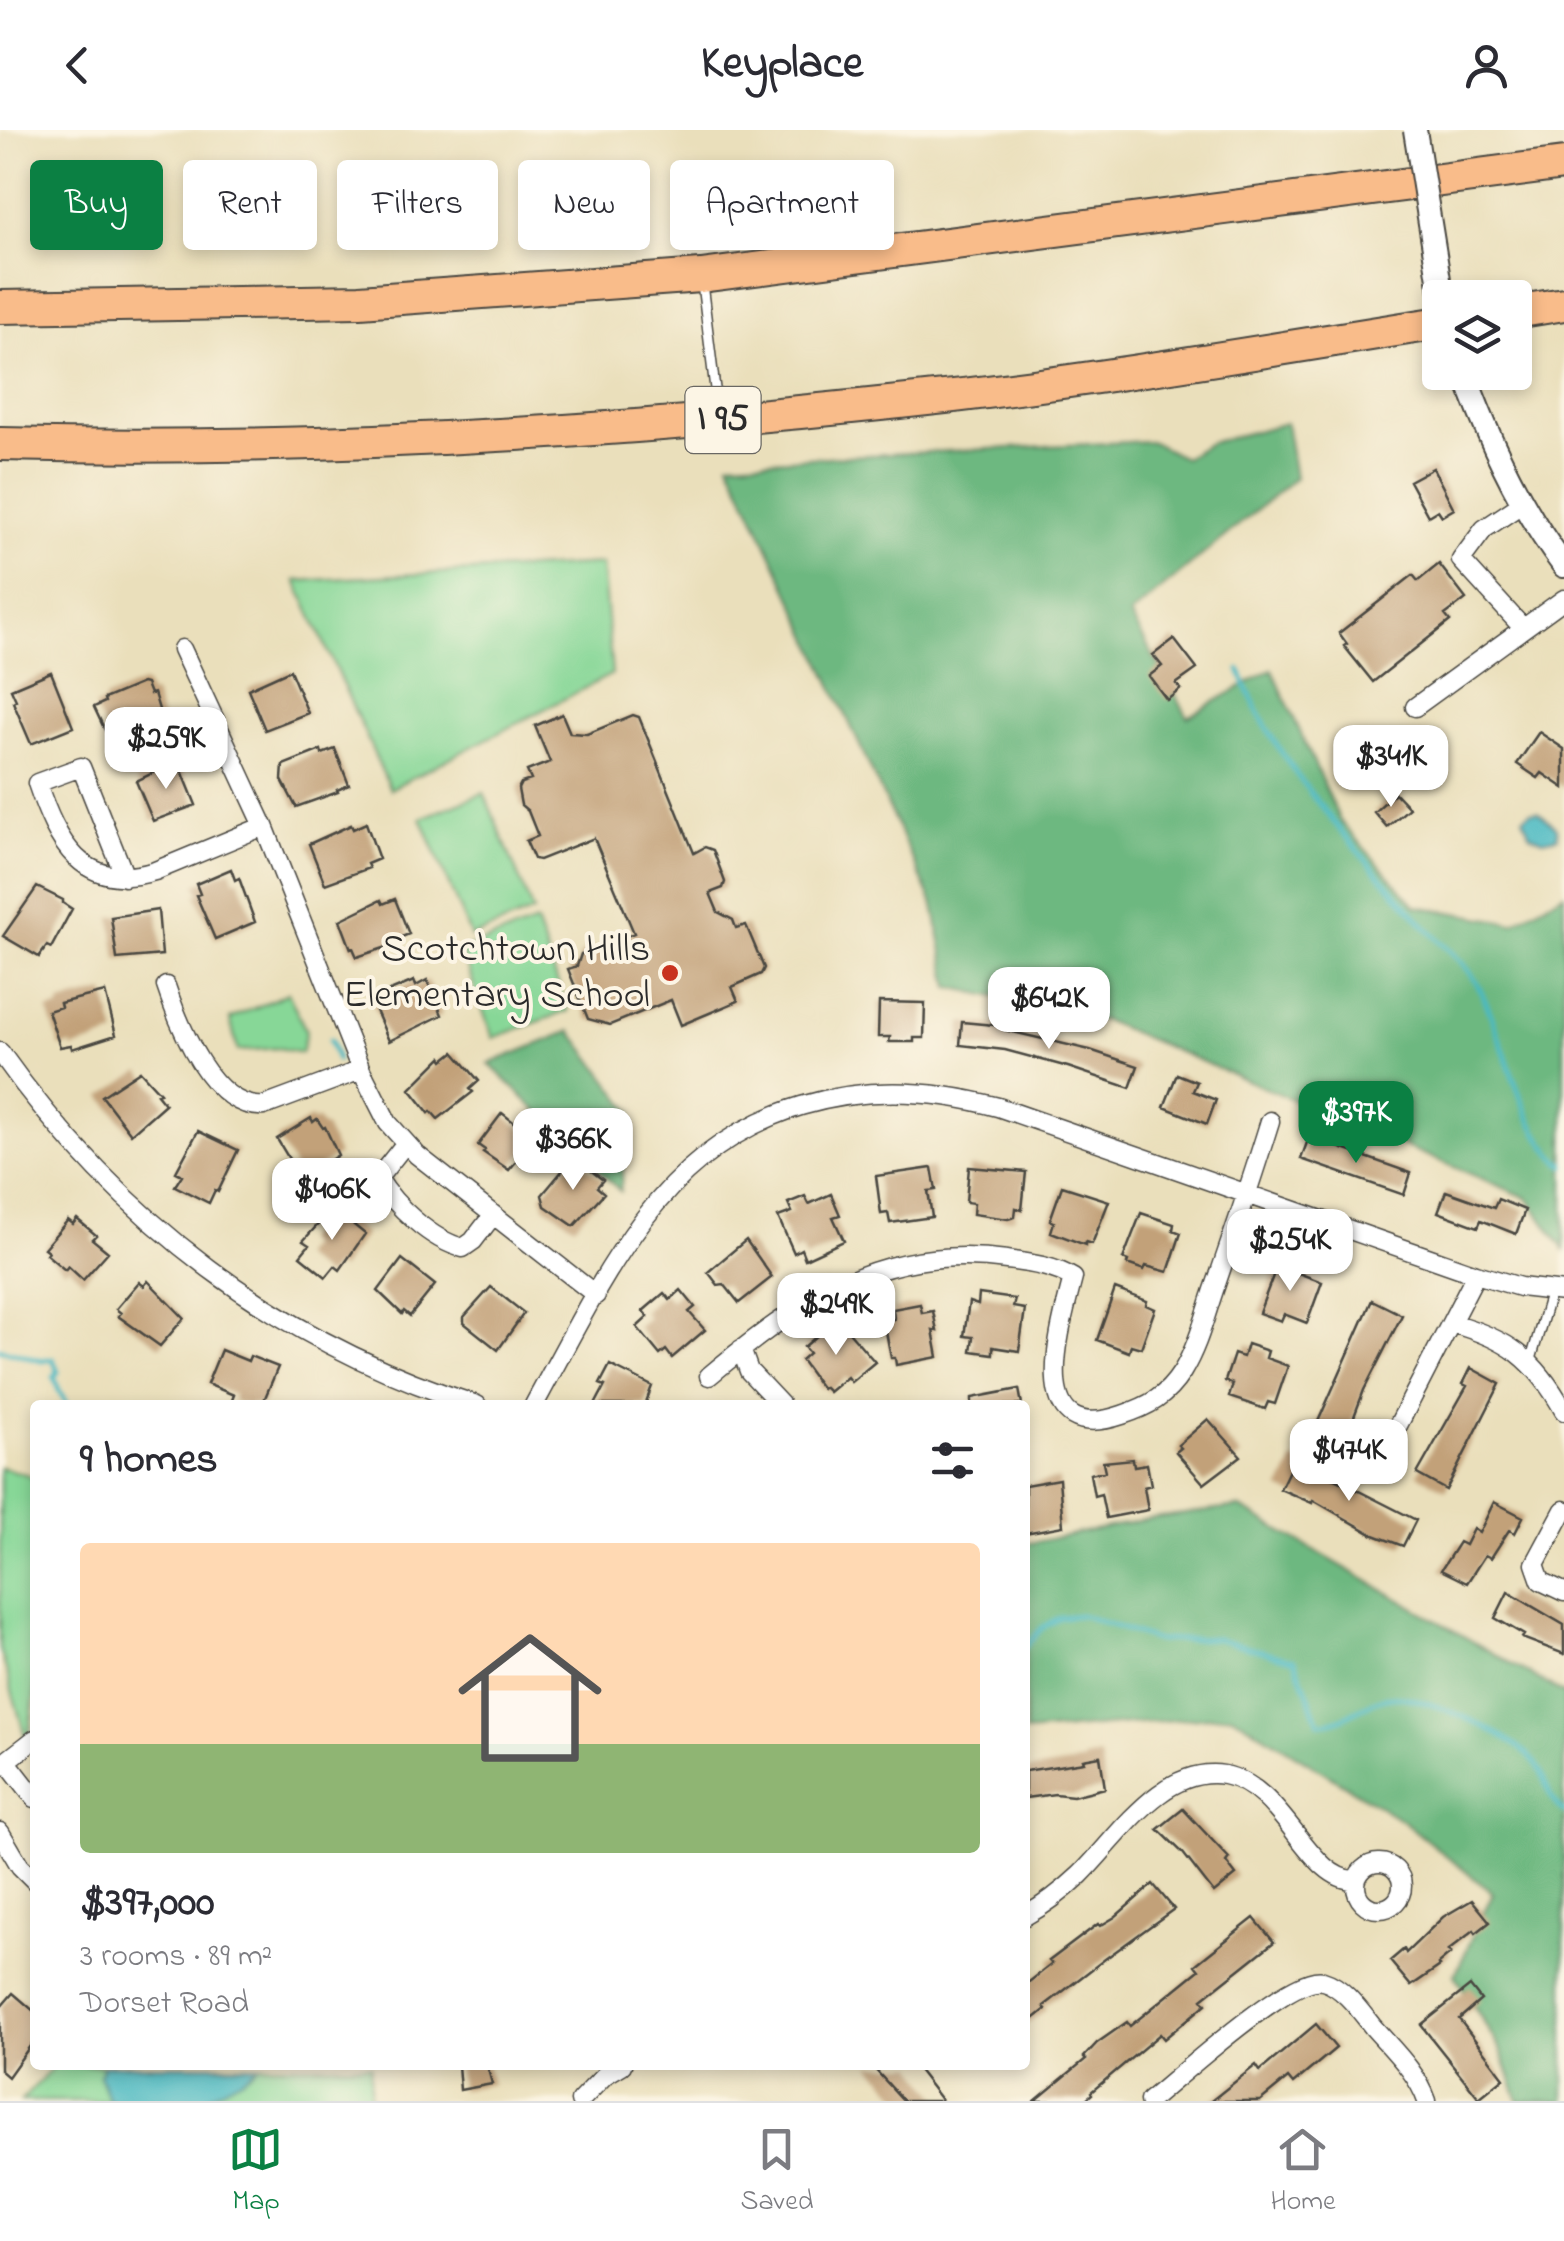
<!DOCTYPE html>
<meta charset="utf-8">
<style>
body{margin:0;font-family:"Indie Flower",sans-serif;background:#f7f7f7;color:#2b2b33;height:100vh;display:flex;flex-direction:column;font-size:38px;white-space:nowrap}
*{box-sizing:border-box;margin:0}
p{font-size:32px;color:#7c7c81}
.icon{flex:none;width:55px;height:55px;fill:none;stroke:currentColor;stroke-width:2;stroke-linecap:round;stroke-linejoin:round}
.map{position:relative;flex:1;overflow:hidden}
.drawer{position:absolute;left:30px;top:1270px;width:1000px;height:670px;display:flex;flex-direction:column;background:#fff;border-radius:10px;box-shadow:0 5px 15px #0003}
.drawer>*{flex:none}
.banner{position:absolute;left:30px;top:30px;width:1000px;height:90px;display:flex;gap:20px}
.tools{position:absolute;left:1422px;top:150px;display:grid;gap:20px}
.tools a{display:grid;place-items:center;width:110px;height:110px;border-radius:10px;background:#fff;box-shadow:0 5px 15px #0003;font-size:50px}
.price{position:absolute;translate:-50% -85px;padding:0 22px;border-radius:20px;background:#fff;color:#222;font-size:32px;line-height:65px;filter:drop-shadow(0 2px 5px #0008)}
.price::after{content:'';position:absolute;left:50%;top:60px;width:30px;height:22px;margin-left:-15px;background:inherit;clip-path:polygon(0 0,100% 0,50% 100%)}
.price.current{background:#0b8043;color:#fff}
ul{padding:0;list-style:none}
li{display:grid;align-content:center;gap:20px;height:530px;padding:0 50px}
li+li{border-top:2px solid #e1e1e2}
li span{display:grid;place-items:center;height:310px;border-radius:10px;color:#555}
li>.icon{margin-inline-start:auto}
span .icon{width:180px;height:180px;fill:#fffc;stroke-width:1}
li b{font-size:42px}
h2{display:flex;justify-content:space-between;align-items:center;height:120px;padding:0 50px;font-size:42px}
.tag{padding:0 35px;border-radius:10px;background:#fff;box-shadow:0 5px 15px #0003;font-size:35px;line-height:90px}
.tag.current{background:#0b8043;color:#fff}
header{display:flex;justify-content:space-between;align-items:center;height:130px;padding:0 50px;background:#fff;font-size:45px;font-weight:700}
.tab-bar{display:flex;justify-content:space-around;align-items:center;height:140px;border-top:2px solid #e1e1e2;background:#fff;font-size:28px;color:#7c7c81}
.tab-bar a{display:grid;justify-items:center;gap:5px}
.tab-bar .current{color:#0b8043}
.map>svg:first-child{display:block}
.green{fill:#87d797;stroke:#598161;stroke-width:2.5}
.forest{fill:#6db880;stroke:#4c7256;stroke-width:2.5}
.water{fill:#4ab9c2;stroke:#3a7276;stroke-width:2.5}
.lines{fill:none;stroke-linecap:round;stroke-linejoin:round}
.stream{stroke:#4ab9c2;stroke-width:5}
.building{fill:#c2a179}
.service-casing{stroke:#484641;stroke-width:12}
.minor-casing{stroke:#484641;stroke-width:21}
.tertiary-casing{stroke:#484641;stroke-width:26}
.motorway-casing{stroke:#484641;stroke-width:36}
.service{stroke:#fff;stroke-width:9}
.minor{stroke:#fff;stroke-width:18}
.tertiary{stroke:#fff;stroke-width:22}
.motorway{stroke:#f9bc8a;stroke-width:32}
.tertiary-bridge-casing{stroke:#484641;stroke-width:26;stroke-linecap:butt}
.tertiary-bridge{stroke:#fff;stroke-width:22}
.poi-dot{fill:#c8321e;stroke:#fcf5e5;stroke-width:4}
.labels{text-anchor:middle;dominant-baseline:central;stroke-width:8;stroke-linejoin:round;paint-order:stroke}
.shield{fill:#fcf5e5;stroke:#6a6863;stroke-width:2.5}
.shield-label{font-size:38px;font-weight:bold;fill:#2b2b2b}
.poi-label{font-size:40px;fill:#2b2b2b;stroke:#fcf5e5;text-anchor:end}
</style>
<header><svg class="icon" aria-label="back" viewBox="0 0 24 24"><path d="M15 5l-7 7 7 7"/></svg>Keyplace<svg class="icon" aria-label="person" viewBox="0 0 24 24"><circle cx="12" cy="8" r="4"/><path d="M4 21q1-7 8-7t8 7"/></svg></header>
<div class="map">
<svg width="1564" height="1971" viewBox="0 0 1564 1971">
<rect width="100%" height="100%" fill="#fcf5e5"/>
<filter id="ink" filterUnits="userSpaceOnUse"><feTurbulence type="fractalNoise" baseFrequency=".01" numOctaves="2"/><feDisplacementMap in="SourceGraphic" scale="20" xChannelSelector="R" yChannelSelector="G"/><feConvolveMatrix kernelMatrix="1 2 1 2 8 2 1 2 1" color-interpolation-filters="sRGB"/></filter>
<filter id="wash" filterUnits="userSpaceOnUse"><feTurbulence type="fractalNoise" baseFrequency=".0048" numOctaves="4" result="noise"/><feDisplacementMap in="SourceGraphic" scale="40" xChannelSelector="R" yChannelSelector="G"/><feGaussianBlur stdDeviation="2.25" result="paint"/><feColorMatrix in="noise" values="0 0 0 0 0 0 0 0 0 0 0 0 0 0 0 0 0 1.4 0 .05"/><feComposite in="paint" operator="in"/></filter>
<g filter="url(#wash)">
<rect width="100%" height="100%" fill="#eadfbb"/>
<!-- green -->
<path class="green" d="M602,434L612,544L390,659L296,451Z
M484,663L533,782L471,807L421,688Z
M536,793L568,881L493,908L461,820Z
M288,863L306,901L301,923L279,918L238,921L230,889Z
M0,1337L29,1345L35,1351V1563L28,1616L0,1519Z
M55,1935H371L370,1964L374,1971H21Z"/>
<!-- forest -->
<path class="forest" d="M1286,293L1295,348L1130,485L1188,587L1272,539L1340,691L1416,776L1513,793L1564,763V1120L1528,1068L1105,891L950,857L934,776L729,332L1150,311L1184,328L1210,313Z
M571,901L632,982L620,1061L489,934Z
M1239,1377L1564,1564V1971H1519L1501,1921L1455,1845L1493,1763L1403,1691L1232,1585L1025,1603V1414L1154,1388Z"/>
<!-- water -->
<path class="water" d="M1530,682H1538L1557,697L1558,707L1543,710L1530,704L1523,688Z
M104,1935H259L243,1948L200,1971H109L99,1945Z"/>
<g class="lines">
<!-- stream -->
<path class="stream" d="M1240,540C1275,638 1355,716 1423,794C1438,812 1464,830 1475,850C1504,900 1519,1001 1564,1035
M330,910L337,930
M0,1219L42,1231L53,1229L58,1242L54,1247L59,1261L68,1275
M1025,1517L1042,1498L1060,1487L1081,1485L1158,1511L1215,1508L1295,1530L1319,1593C1345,1595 1364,1570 1391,1567C1423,1564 1521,1608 1537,1635C1548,1653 1548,1669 1564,1682"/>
</g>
<g id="blocks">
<!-- building -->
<path class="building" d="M1433,338L1454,379L1442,386L1438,380L1428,386L1409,351Z
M1439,434L1466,469L1445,485L1450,491L1373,552L1344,516L1347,514L1339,503L1413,445L1418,451Z
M1174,509L1197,539L1176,554L1181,559L1167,570L1149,546L1162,536L1153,525Z
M290,540L308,583L265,600L248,559Z
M51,542L73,597L31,614L13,572L16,570L11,559Z
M142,553L146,554L150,564L154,563L163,593L122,612L120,607L110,611L94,577L105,572L104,569Z
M562,584L570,603L587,604L633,585L639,587L694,723L705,717L713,720L725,752L723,758L710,763L718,782L733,790L736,798L746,795L764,838L761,844L732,857L738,871L681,895L671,870L610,895L588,889L568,839L577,836L581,824L634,803L594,708L539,730L534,729L526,711L538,706L528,681L521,675L518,659L521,653L531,650L527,641L550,632L535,596Z
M1539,602L1564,619V658L1542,643L1538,648L1517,634Z
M335,619L349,655L337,660L338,662L296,677L282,650L283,635L321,620L322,624Z
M178,631L196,675L153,691L136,651Z
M1395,663L1409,678L1387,697L1374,682Z
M366,693L379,729L367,734L369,738L325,754L309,714L351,695L353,699Z
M231,739L235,750L239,748L255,792L215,809L196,765L200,764L196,754Z
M37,757L63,770V773L72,779L51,818L47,816L39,827L3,806Z
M395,769L409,804L397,809L399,813L357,827L353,818L351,819L340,790L381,770L383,774Z
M158,780L162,825L117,829L111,787Z
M427,850L442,885L389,911L371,869L414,851L416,856Z
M105,862L116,905L72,919L71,915L60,917L48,881L61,877L60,873Z
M879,872L925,873L924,908H914V912H889L890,907H878Z
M962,892L1004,896V900L1090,920L1138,936L1130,958L1068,937L1005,920L960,915Z
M454,922L479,951L470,959L473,962L438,989L431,981L429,983L410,959L442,927L444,930Z
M140,941L160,963L157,964L165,974L131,1004L102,966Z
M1177,944L1197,952L1193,961L1216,970L1207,994L1164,977Z
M502,983L535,1009L509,1040L483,1022L485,1020L478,1015Z
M311,988L313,992L317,989L323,998L325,997L338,1025L301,1049L277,1009Z
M198,1001L238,1020L218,1062L215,1060L209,1073L175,1056L182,1045L176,1042Z
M1309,1007L1411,1043L1404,1065L1301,1029Z
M580,1032L603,1050L597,1057L604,1063L574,1096L545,1076L542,1065L568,1034L575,1040Z
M969,1037L1026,1042L1022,1080L1016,1078L1015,1087L1008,1089L973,1084L974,1073L966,1072Z
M932,1038L936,1060L928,1061L932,1087L890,1093L888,1083L881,1084L876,1046Z
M1062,1056L1109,1071L1092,1114L1085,1112V1115L1051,1102L1054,1092L1050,1090Z
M1446,1061L1494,1078L1498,1069L1525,1080L1516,1104L1481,1090L1478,1097L1438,1082Z
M831,1064L840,1085L833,1087L844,1111L805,1129L801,1119L794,1123L778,1087L792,1082L788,1073L805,1066L809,1074Z
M333,1078L365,1104L340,1140L335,1136L326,1147L300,1126L309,1115L303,1111Z
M1141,1083L1174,1094L1173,1100L1181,1103L1168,1142L1146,1136L1144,1140L1127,1134L1128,1131L1123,1129Z
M77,1089L96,1105L92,1109L108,1122L83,1150L68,1136L65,1140L46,1124L48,1121L44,1118L68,1090L73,1094Z
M746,1110L772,1147L739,1173L724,1154L718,1155L708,1142Z
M402,1129L435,1155L410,1186L404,1181L402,1184L378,1161Z
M1279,1130L1300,1138L1298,1143L1322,1152L1307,1193L1284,1184L1281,1191L1259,1183Z
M148,1151L184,1188L160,1216L118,1186L121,1183L116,1179L139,1152L144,1156Z
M491,1157L524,1183L498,1220L464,1193V1187Z
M1115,1159L1147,1171L1146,1175L1155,1179L1141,1218L1131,1215L1129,1222L1097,1210Z
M681,1160L695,1177L689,1182L705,1200L672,1228L666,1220L660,1225L637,1197L648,1187L643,1181L664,1163L670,1170Z
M979,1164L1015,1169L1013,1177L1025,1179L1019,1221L993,1217V1224L971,1221L973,1207L964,1206L969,1172L978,1175Z
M1372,1170L1402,1185L1364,1260L1346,1308L1317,1294Z
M920,1174L922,1183L933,1181L937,1201L933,1200L938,1227L896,1235L895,1228H891L884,1191L894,1189L893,1179Z
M831,1194L838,1202L844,1196L875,1232L851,1252L847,1247L829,1262L824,1257L822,1259L801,1230L809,1223L804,1217Z
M1247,1214L1268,1221L1266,1228L1288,1236L1275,1274L1268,1272L1265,1279L1229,1267L1233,1254L1225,1251L1234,1224L1243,1227Z
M221,1220L248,1231L250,1226L278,1237L262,1275H246L232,1270L234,1265L207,1254Z
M610,1235L652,1256L645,1275H595L605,1256L600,1254Z
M1471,1238L1500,1254L1446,1360L1417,1344L1467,1256L1463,1254Z
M1019,1259L1022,1275H972V1268Z
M1208,1289L1241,1326L1204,1354L1176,1322L1181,1318L1178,1315Z
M1133,1329L1134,1336L1147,1334L1151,1355L1144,1357L1148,1380L1106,1388L1101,1364L1094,1366L1090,1344L1105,1341L1103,1332Z
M1294,1330L1310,1338L1308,1342L1335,1349L1416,1390L1403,1416L1374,1405L1313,1370L1312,1373L1280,1359Z
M1059,1349L1063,1396L1025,1403V1355Z
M1494,1372L1523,1387L1515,1403L1509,1400L1491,1428L1485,1425L1467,1453L1441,1440L1459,1412L1465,1415L1473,1399L1479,1403Z
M1508,1462L1564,1495V1524L1522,1508L1524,1505L1495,1488Z
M1100,1626L1105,1658L1073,1666L1055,1664L1025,1668V1641L1084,1632L1083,1629Z
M1183,1679L1229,1728L1226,1732L1236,1745L1214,1763L1183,1723L1158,1699Z
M1153,1754L1174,1779L1105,1829L1044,1876L1046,1879L1025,1896V1855L1052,1834L1049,1831L1098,1794L1100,1796L1115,1787Z
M1472,1770L1490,1792L1476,1803L1474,1800L1448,1821L1451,1823L1438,1834L1440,1836L1411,1856L1390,1831L1404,1819L1406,1823L1443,1787Z
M1254,1788L1274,1812L1202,1869L1206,1874L1164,1909L1160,1904L1091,1962L1092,1964L1084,1971H1035L1086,1929L1084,1927L1097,1913L1127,1892L1130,1896L1199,1840L1195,1835Z
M1470,1856L1481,1870L1459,1889L1504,1948L1479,1968L1421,1895Z
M13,1863L35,1882V1909L8,1947L0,1940V1878Z
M1316,1894L1336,1918L1293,1954L1288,1948L1260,1971H1211L1256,1935L1260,1941Z
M458,1935H487L492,1954L460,1960Z
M871,1935H914L942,1971H904Z"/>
</g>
</g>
<g filter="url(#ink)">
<use href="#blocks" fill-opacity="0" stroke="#484641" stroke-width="2.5"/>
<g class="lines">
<defs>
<path id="service" d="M702,154L718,283
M1530,1233L1551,1161"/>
<path id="minor" d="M1523,498L1461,430L1484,399L1523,373
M182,519L264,696L361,940L388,993L417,1025L596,1165
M1415,577L1564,469
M125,747L81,637L37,653C57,712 82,763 155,741L264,696
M166,856C179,895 212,980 264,976L361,940
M0,922C119,1090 279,1213 477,1275
M405,1014L378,1048C394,1075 431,1110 463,1118L473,1111L493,1085
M1451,1193C1508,1209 1535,1228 1564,1281
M741,1219L749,1241L781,1275
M709,1246C800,1170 882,1113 1007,1130C1029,1133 1054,1136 1073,1148C1060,1199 1024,1318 1122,1285C1149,1276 1166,1267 1182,1242C1198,1216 1205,1186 1215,1157C1234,1102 1253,1046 1270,991
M534,1275C568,1213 600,1147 643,1090C731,973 860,940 998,977L1476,1144L1520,1157L1564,1162
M1376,1338L1476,1144
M1564,1380L1535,1434L1541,1451L1564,1462
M7,1632L35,1668
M0,1636L35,1609
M0,1702L20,1736L35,1751
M1356 1756a23 23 0 1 1 46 0a23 23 0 1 1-46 0Z
M1025,1786C1045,1775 1063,1761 1080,1745C1118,1708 1162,1635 1224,1645C1285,1656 1308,1752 1356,1750
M580,1971L605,1945L622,1935
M1149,1971C1178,1948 1292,1843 1323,1851C1344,1857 1360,1881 1373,1897C1393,1920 1417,1942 1427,1971"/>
<path id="tertiary" d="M1464,242C1489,311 1520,378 1564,436"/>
<path id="motorway" d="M0,177L360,171L701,146L1564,34
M1515,182L1564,174
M0,314C316,322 631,302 945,267C1111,248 1275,219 1440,193"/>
</defs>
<!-- service casing -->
<use href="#service" class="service-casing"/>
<!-- minor casing -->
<use href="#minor" class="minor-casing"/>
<!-- tertiary casing -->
<use href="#tertiary" class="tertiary-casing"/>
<!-- motorway casing -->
<use href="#motorway" class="motorway-casing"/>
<!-- service -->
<use href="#service" class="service"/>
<!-- minor -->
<use href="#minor" class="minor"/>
<!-- tertiary -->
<use href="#tertiary" class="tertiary"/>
<!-- motorway -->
<use href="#motorway" class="motorway"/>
<defs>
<path id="tertiary-bridge" d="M1415,0L1442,168"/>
</defs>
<!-- tertiary-bridge casing -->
<use href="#tertiary-bridge" class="tertiary-bridge-casing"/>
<!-- tertiary-bridge -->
<use href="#tertiary-bridge" class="tertiary-bridge"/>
</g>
</g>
<!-- markers -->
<circle class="poi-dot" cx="670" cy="843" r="10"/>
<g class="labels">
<!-- shield labels -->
<rect class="shield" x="685.5" y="257" width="75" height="66" rx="8"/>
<g class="shield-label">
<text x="723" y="290">I 95</text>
</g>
<!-- poi labels -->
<g class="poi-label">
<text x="650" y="820">Scotchtown Hills<tspan x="650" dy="46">Elementary School</tspan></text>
</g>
</g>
</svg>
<div class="tools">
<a><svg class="icon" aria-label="layers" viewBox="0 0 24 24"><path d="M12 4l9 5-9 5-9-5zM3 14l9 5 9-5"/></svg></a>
</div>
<b class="price" style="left:166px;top:662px">$259K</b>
<b class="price" style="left:1391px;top:680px">$341K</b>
<b class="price" style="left:1049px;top:922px">$642K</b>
<b class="price current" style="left:1356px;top:1036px">$397K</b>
<b class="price" style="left:573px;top:1063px">$366K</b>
<b class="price" style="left:332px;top:1113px">$406K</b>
<b class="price" style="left:1290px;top:1164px">$254K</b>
<b class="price" style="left:836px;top:1228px">$249K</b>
<b class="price" style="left:1349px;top:1374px">$474K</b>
<div class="banner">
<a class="tag current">Buy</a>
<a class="tag">Rent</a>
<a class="tag">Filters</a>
<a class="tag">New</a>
<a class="tag">Apartment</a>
</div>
<section class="drawer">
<h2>9 homes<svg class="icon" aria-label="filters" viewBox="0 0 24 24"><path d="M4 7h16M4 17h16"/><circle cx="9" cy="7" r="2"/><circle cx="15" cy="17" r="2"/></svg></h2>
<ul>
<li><span style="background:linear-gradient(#ffd9b3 65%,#8fb573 0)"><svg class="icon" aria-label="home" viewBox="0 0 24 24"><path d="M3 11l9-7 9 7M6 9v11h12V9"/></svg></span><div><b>$397,000</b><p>3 rooms · 89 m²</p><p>Dorset Road</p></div></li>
</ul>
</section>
</div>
<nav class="tab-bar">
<a class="current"><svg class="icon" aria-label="map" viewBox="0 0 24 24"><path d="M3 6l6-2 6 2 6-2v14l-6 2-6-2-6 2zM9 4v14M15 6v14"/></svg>Map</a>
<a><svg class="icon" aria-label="saved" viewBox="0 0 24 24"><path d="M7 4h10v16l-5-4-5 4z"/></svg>Saved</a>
<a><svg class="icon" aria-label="home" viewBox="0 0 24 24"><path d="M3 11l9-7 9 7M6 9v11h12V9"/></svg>Home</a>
</nav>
